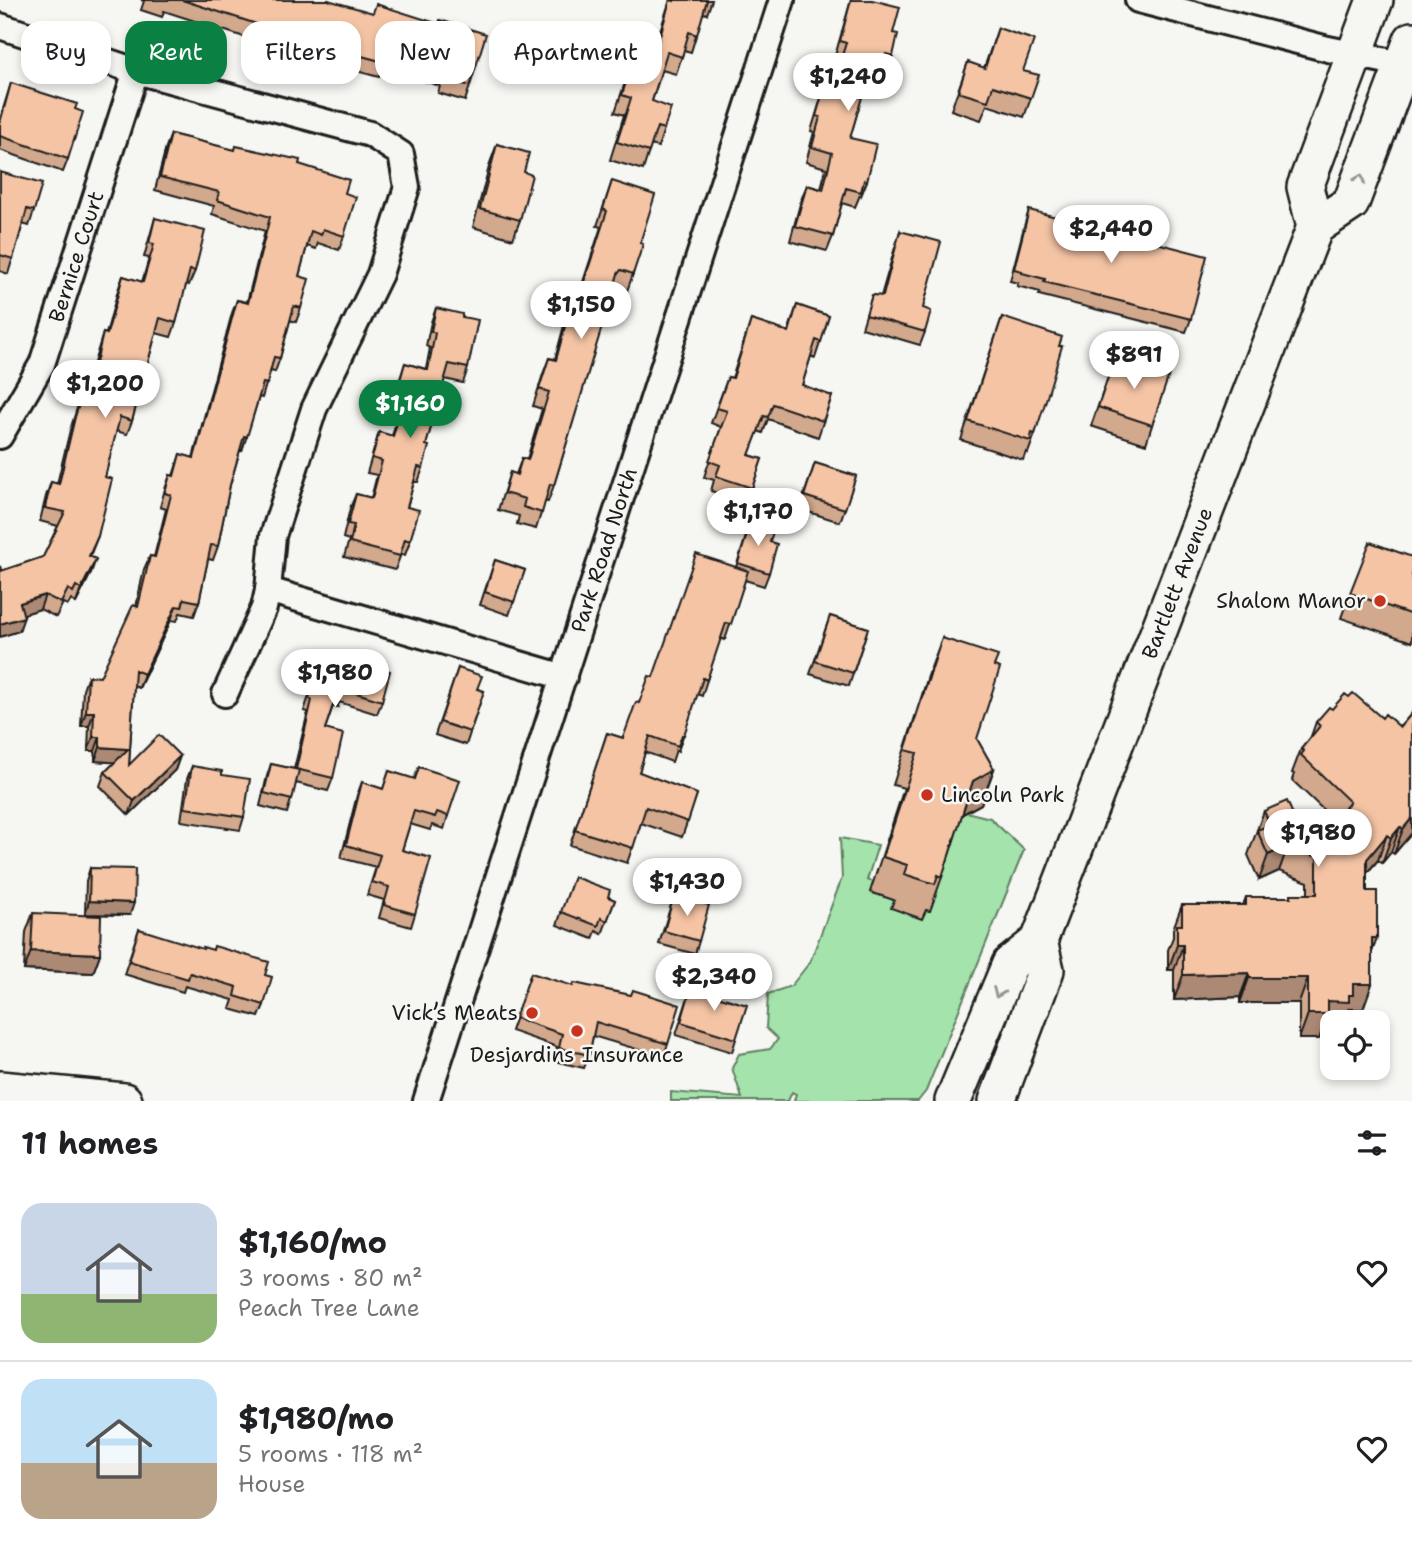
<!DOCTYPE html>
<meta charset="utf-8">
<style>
body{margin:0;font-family:"Shantell Sans",sans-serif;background:#f2f2f2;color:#202124;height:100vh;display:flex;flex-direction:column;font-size:26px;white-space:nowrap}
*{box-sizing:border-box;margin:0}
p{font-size:23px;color:#757577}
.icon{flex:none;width:38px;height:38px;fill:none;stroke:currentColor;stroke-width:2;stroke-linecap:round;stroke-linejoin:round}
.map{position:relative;height:1101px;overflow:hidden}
.panel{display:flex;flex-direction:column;background:#fff;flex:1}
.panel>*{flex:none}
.hud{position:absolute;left:21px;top:21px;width:700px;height:63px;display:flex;gap:14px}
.controls{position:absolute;left:1320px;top:1010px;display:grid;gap:14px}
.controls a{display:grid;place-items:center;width:70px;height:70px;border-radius:14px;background:#fff;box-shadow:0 4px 10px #0003;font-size:35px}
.price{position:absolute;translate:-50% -60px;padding:0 16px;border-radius:24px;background:#fff;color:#222;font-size:23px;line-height:46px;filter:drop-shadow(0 2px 4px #0008)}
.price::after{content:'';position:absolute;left:50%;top:42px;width:21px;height:16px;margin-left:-10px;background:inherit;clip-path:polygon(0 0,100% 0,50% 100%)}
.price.current{background:#0b8043;color:#fff}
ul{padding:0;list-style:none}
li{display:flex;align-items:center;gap:21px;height:175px;padding:0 21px}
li+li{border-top:2px solid #e0e0e0}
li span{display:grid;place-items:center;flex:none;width:196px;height:140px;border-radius:21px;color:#555}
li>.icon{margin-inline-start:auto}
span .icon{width:84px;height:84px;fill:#fffc;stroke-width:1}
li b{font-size:30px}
h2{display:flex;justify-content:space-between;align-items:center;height:84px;padding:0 21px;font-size:30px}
.pill{padding:0 24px;border-radius:21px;background:#fff;box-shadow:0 4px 10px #0003;font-size:24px;line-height:63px}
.pill.current{background:#0b8043;color:#fff}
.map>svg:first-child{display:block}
.green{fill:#a4e3ab;stroke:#608064;stroke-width:2}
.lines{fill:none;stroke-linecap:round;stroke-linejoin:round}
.street-casing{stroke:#1c1c1c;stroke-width:30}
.secondary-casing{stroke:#1c1c1c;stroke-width:40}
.street{stroke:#f6f6f2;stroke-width:24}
.secondary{stroke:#f6f6f2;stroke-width:35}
.wall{fill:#d3a98e;stroke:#1c1c1c;stroke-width:2}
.shaded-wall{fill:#ac8974;stroke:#1c1c1c;stroke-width:2}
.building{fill:#f5c4a5;stroke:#1c1c1c;stroke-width:2}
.oneway{stroke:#949492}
.poi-dot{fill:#c8321e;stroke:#f6f6f2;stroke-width:2.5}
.labels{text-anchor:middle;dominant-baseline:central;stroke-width:5;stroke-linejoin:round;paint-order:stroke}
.street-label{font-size:21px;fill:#1c1c1c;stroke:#f6f6f2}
.poi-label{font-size:21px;fill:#1c1c1c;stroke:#f6f6f2;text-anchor:end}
</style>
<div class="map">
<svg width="1412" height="1101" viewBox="0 0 1412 1101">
<rect width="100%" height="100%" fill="#f6f6f2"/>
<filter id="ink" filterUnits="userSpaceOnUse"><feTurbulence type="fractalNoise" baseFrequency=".0143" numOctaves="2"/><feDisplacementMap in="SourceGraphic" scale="14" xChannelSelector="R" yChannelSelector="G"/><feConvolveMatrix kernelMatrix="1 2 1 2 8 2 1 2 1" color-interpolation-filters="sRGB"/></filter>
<g filter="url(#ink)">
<!-- green -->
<path class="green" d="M965,808L966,812L990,818L1024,850L926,1091L918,1101H794L796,1094L792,1092L788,1101H671V1092L742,1098L732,1068L739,1054L770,1049L778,1039L766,1028L768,994L791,986L810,962L842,878L840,838L878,845L867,880L874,882L871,892L894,900L892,908L929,911L962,810Z"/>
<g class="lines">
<defs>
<g id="street">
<path d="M1138,0L1328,49L1412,66"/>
<path d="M0,26L136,71L370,134L401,154L407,187L380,274L314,409L273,536L268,590L264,608L225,694"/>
<path id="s1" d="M0,436L42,364L136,71"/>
<path d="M268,590L564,677"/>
<path id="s2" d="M426,1101L782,0"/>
</g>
<g id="secondary">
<path d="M1315,227L1305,187L1375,0"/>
<path d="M0,1089L124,1101"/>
<path id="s3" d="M953,1101L1010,964L1039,941L1315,227L1351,203L1412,40"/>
<path d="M997,1101L1046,970L1039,941"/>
</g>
</defs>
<!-- street casing -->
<use href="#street" class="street-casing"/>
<!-- secondary casing -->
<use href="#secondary" class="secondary-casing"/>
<!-- street -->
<use href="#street" class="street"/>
<!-- secondary -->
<use href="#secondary" class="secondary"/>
</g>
<!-- wall -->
<path class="wall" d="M141,0H328L470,86L465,101L438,93L440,86L382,68L379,77L323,62L324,56L268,39L266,44L164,11L162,17L141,10L144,1Z
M670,0H712L707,14L703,13L691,52L684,50L676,74L662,70L652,101L664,129L658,147L651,145L643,170L610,160L624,115L615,112L636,50L640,52L646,36L657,40Z
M851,0L893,33V56L887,71L882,70L878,81L867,78L850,138L867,181L861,196L860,195L855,207L842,203L833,236L827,251L790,241L801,200L807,185L821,189L826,168L806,162L814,132L811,131L822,95L828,96L840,58L835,56Z
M998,28L1023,71L1031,98L1024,117L987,105L981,120L951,110L968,62L984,68Z
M11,83L75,109L68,159L63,172L0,150V119Z
M171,134L234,150L299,164L345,193L344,236L339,250L318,243L316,249L307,246L299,276L301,308L296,322L290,320L280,358L275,372L270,371L262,398L259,397L242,451L240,450L230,485L218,546L213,560L208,559L199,602L194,616L180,613L177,621L171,620L139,688L134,686L129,765L180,756L175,770L129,815L100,786L105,772L115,762L95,761V751H88L89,726H81L83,690L88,676L100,677L136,607L144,569L150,556L154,557L166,509L160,507L165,489L170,475L173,476L180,454L193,458L232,313L237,300L247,302L265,231L212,214L214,206L155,190L166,147Z
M497,144L524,172L520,220L513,239L473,227L490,163Z
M0,172L34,211L29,226L23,224L8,274L0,271Z
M612,181L640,243L633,274L627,291L614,287L613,288L554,485L548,502L545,501L536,529L517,524L519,516L498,510L510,472L516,474L522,458L527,459L542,409L533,406L543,374L549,358L555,359L570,303L576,286L581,288L601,227L597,226Z
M1029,210L1191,319L1186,332L1039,295L1040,292L1017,286L1018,283L1010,281L1025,223Z
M155,218L195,271L189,285L186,284L176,323L171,337L156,333L132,421L127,434L116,431L105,477L98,536L90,556L91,573L76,603L71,600L68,605L63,603L56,617L40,609L24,614L19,631L0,637V566L1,571L43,557L58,526L40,521L46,496L51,482L57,484L70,430L86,380L91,366H93L103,333L106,334L118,290L123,276L142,282L149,258L144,257Z
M900,231L923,308L925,332L920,345L862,328L872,295L881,296L896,244Z
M797,305L829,316L815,358L811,356L802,385L832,396L818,437L768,419L763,433L758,431L749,455L762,459L747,503L711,491L714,480L704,477L721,427L711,423L728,377L732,378L751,320L788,332Z
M436,308L462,317L468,368L463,383L444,379L426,445L423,468L418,482H414L407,507L410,541L405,555L401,554L395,570L344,557L349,540L343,538L350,508L356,494L371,498L377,475L367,473L379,432L392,436L399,411L391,408L405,363L426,369L430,348L426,346L431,322Z
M1002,317L1059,346L1035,434L1028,453L1026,452L1023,460L961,440Z
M1115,357L1152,425L1146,444L1091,426Z
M815,463L856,476L840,522L799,509Z
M751,521L770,542L769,573L764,586L745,580L725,640L720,638L702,696L697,694L678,751L676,750L672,762L645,752L639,772L697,794L682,837L641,823L627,863L570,845L607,733L623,738L639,703L653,677L736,567Z
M1412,557V642L1341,618L1350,593Z
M495,560L525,570L509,615L480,605Z
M830,616L868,628L849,686L810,674Z
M942,638L977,739L994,769L981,804L962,814L942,877L930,911L926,910L922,919L891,908L894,900L870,892L904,788L893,785L929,673Z
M324,652L382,701L377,714L339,702L338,707L333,706L325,729L333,778L328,791L296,783L287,813L260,806L267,776L271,764L294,769L308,712L304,711Z
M458,668L477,689L484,691L466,745L435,735Z
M1349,697L1382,718L1400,727L1412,713V833L1394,854L1391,852L1382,863L1378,860L1367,873V891L1377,938L1372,952L1363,1009H1349L1344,1020L1332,1022V1026H1324L1319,1039H1299V1003H1240V997L1174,1000V970H1168V950L1173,937V929L1182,905H1243L1246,897H1290L1308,894V882L1279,871L1259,880L1248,855L1264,811L1295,819L1326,829L1334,820L1292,780L1294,774L1292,773L1301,749L1310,739L1316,722Z
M192,766L244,817L240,830L181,821L187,779Z
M419,767L448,816L444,829L432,825L430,830L410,824L402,850L415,914L411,927L379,918L384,900L367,895L376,867L341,858L357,795L362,782L383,789L389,771L414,779Z
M90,868L130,915L85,914L86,881Z
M574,877L608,897L615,900L602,934L596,931L593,939L557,925Z
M674,895L699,941L695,954L659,944Z
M33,913L100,954L93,973L24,970L26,932Z
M139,929L265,975L264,1005L259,1017L230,1009L233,1000L185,986L183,992L124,974Z
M531,973L668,1044L663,1057L593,1036L589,1055L584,1068L554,1061L557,1047L511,1031Z
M691,988L736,1039L732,1052L676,1035Z"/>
<!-- shaded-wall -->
<path class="shaded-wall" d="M96,559L91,573L76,603L81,589Z
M45,595L40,609L15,617L20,603Z
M176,606L171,620L139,688L144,674Z
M24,617L19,631L0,637V624Z
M86,712H94L89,726H81Z
M93,737H100L95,751H88Z
M100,747L128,749L123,763L95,761Z
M180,756L175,770L129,815L134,801Z
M994,769L981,804L961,815L973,781Z
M1412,818V833L1394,854L1403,829Z
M1400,827L1391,852L1382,863L1391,838Z
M1387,835L1378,860L1358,883L1367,859Z
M1288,846L1279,871L1259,880L1268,855Z
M89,901L134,903L130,915L85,914Z
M1372,938H1377L1368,963Z
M1177,945H1183L1174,970H1168Z
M31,951L100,954L93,973L24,970Z
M1249,973L1240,997L1174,1000L1183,975Z
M1249,978H1308L1299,1003H1240Z
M1353,984H1372L1363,1009H1349L1344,1020H1343L1342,1022H1332V1026H1324L1319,1039H1299L1308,1014Z"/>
<!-- building -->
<path class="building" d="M182,0H328L373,13L376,4L439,24L440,20L486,34L470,86L444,78L446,71L387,53L384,62L328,47L330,41L273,25L272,29Z
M670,0L674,1V0H707L697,35L689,32L682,57L667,52L652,101L671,108L664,129L657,127L649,152L617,142L631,98L622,95L636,50L641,52L646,36L659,40Z
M851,0H872L900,7L893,33L898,34L893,56L886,54L883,66L872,63L850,138L876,144L867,181L864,180L861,192L846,188L833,236L795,226L807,185L823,190L832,153L812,147L820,117L816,116L822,95L829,97L846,43L840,41Z
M998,28L1034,40L1023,71L1039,75L1031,98L993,86L988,101L958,92L968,62L985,68Z
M11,83L77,104L75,109L83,112L68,159L0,136V123Z
M171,134L235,150L236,146L300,160L299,164L349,180L345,193L356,197L344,236L323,229L321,235L311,231L299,276L309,279L301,308L294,306L280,358L274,357L267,384L263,383L247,437L244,436L230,485L218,546L211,545L199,602L184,599L182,607L176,606L144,674L135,670L129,765L159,735L180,756L134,801L105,772L128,749L100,747V737H93L94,712H86L88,676L100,677L133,605L138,607L150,556L155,557L171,495L165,493L170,475L174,476L180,454L194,458L237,300L248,303L270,217L217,200L219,192L160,177Z
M497,144L529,153L524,172L532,175L520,220L480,209Z
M0,172L42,184L34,211L27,209L13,259L0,255Z
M612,181L655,195L640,243L643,244L633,274L621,270L618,274L554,485L550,484L542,513L523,507L525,499L504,493L510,472L517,475L522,458L528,460L549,392L539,389L549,358L556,360L576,286L582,288L607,211L603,209Z
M1029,210L1207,256L1191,319L1044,282L1045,279L1022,273V271L1014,269Z
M155,218L205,231L195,271L190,270L176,323L160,318L132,421L120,417L105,477L112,479L98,536L89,556L96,559L81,589L76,586L73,592L68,589L61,603L45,595L20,603L24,617L0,624V566L1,571L43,557L65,512L45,508L51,482L59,484L75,417L91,366L95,367L103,333L107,334L123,276L143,282L154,244L149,243Z
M900,231L941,242L923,308L931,311L925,332L866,315L872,295L883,296Z
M797,305L829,316L821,342L816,340L802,385L832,396L823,421L773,404L768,417L764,416L749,455L762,459L752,488L716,476L720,465L709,461L727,411L717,408L728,377L733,378L751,320L789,332Z
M436,308L462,314V317L478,320L468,368L449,364L426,445L429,446L423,468L418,467L407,507L419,510L410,541L405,539L400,556L350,543L354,525L348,524L356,494L372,498L382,461L372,458L379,432L393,436L405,396L396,394L405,363L428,370L435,333L431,331Z
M1002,317L1062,337L1059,346H1062L1047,397L1035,434L1032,433L1030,441L968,421Z
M1115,357L1169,375L1152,425L1098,407Z
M815,463L856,476L845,509L804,496Z
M751,521L774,528L770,542L777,544L769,573L738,563Z
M1370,542L1412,557V615L1350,593Z
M696,554L748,571L731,624L726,623L707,680L703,678L684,735H682L678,746L650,736L639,772L697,794L688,822L646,807L633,848L575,830L607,733L623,738L636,702L639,703L649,676L653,677Z
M495,560L525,570L514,602L485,592Z
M830,616L868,628L853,673L815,661Z
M942,638L998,656L994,666L1000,668L977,739L994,769L973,781L942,877L938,875L935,884L904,874L907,865L883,857L917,753L905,750Z
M324,652L390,671L382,701L344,689L342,694L337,693L325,729L343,734L333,778L296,769L312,700L309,698Z
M458,668L482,676L477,689L484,691L470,732L440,722Z
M1353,693L1382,718L1385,714L1400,727L1412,713V818L1403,829L1400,827L1391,838L1387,835L1367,859V891H1377V938H1372V984H1353V995H1349V1002L1328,1001V1014H1308V978H1249V973L1183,975V945H1177V925H1182V905H1246V897H1291V894H1317V857L1288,846L1268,855L1257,830L1270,825L1264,811L1287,801L1295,819L1326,829L1350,802L1301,755L1304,751L1301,749L1320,726L1316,722L1329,707L1332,709L1345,694L1349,697Z
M271,764L299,770L292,800L264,793Z
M192,766L222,771V775L250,779L244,817L185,808Z
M419,767L460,780L448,816L437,812L435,817L414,811L402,850L431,858L415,914L384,905L389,887L372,882L380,855L346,845L362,782L383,789L389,771L415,779Z
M90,868L135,869L134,903L89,901Z
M574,877L610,890L608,897L615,900L607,921L601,918L598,926L561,912Z
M674,895L709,905L699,941L664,931Z
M33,913L101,916L100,954L31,951Z
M139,929L203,949V947L213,950L214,946L269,962L265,975L272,977L264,1005L235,996L237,987L190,973L188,979L129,961Z
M531,973L573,986L574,983L631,995L633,990L680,1005L668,1044L596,1022L589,1055L559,1048L562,1034L515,1018Z
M691,988L747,1005L736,1039L681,1022Z"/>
<!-- one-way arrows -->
<defs><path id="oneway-chevron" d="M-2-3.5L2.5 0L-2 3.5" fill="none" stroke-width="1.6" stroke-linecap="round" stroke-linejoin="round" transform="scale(1.75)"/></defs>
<g class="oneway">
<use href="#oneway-chevron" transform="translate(1360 179) rotate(-69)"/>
<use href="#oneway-chevron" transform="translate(998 993) rotate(112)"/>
</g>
</g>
<!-- markers -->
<g class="poi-dot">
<circle cx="1380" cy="601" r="7"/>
<circle cx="927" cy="795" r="7"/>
<circle cx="532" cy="1013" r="7"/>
<circle cx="577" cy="1031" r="7"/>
</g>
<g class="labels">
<!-- street labels -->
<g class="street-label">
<text stroke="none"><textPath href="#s1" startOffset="196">Bernice Court</textPath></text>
<text stroke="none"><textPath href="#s2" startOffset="579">Park Road North</textPath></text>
<text stroke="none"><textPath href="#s3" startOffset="569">Bartlett Avenue</textPath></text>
</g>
<!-- poi labels -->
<g class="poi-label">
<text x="1366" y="601">Shalom Manor</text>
<text x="941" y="795" text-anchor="start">Lincoln Park</text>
<text x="518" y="1013">Vick’s Meats</text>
<text x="577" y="1055" text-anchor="middle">Desjardins Insurance</text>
</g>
</g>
</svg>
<div class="controls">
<a><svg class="icon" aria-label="locate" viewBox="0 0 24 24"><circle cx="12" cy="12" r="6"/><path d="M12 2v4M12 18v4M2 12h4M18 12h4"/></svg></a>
</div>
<b class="price" style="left:848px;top:113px">$1,240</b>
<b class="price" style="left:1111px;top:265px">$2,440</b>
<b class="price" style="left:581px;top:341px">$1,150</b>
<b class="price" style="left:1134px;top:391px">$891</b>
<b class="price" style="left:105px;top:420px">$1,200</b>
<b class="price current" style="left:410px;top:440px">$1,160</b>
<b class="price" style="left:758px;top:548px">$1,170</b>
<b class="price" style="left:335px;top:709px">$1,980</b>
<b class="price" style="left:1318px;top:869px">$1,980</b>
<b class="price" style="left:687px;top:918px">$1,430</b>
<b class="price" style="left:714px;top:1013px">$2,340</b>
<div class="hud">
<a class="pill">Buy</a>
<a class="pill current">Rent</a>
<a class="pill">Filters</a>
<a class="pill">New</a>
<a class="pill">Apartment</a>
</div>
</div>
<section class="panel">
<h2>11 homes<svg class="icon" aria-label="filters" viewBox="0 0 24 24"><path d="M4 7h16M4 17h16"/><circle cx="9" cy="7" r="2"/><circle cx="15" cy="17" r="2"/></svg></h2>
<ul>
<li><span style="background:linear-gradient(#c9d6e8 65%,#8fb573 0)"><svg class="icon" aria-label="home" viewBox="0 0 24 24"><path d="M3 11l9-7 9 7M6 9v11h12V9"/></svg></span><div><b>$1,160/mo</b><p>3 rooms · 80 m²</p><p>Peach Tree Lane</p></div><svg class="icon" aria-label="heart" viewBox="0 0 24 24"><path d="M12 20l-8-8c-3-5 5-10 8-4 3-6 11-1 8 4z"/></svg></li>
<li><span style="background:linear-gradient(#bfe0f5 60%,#b9a48a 0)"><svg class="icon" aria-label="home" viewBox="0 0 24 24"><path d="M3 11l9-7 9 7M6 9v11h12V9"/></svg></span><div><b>$1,980/mo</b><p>5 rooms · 118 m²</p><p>House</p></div><svg class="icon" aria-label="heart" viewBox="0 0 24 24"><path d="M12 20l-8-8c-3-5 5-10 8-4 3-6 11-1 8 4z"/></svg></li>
</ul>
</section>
